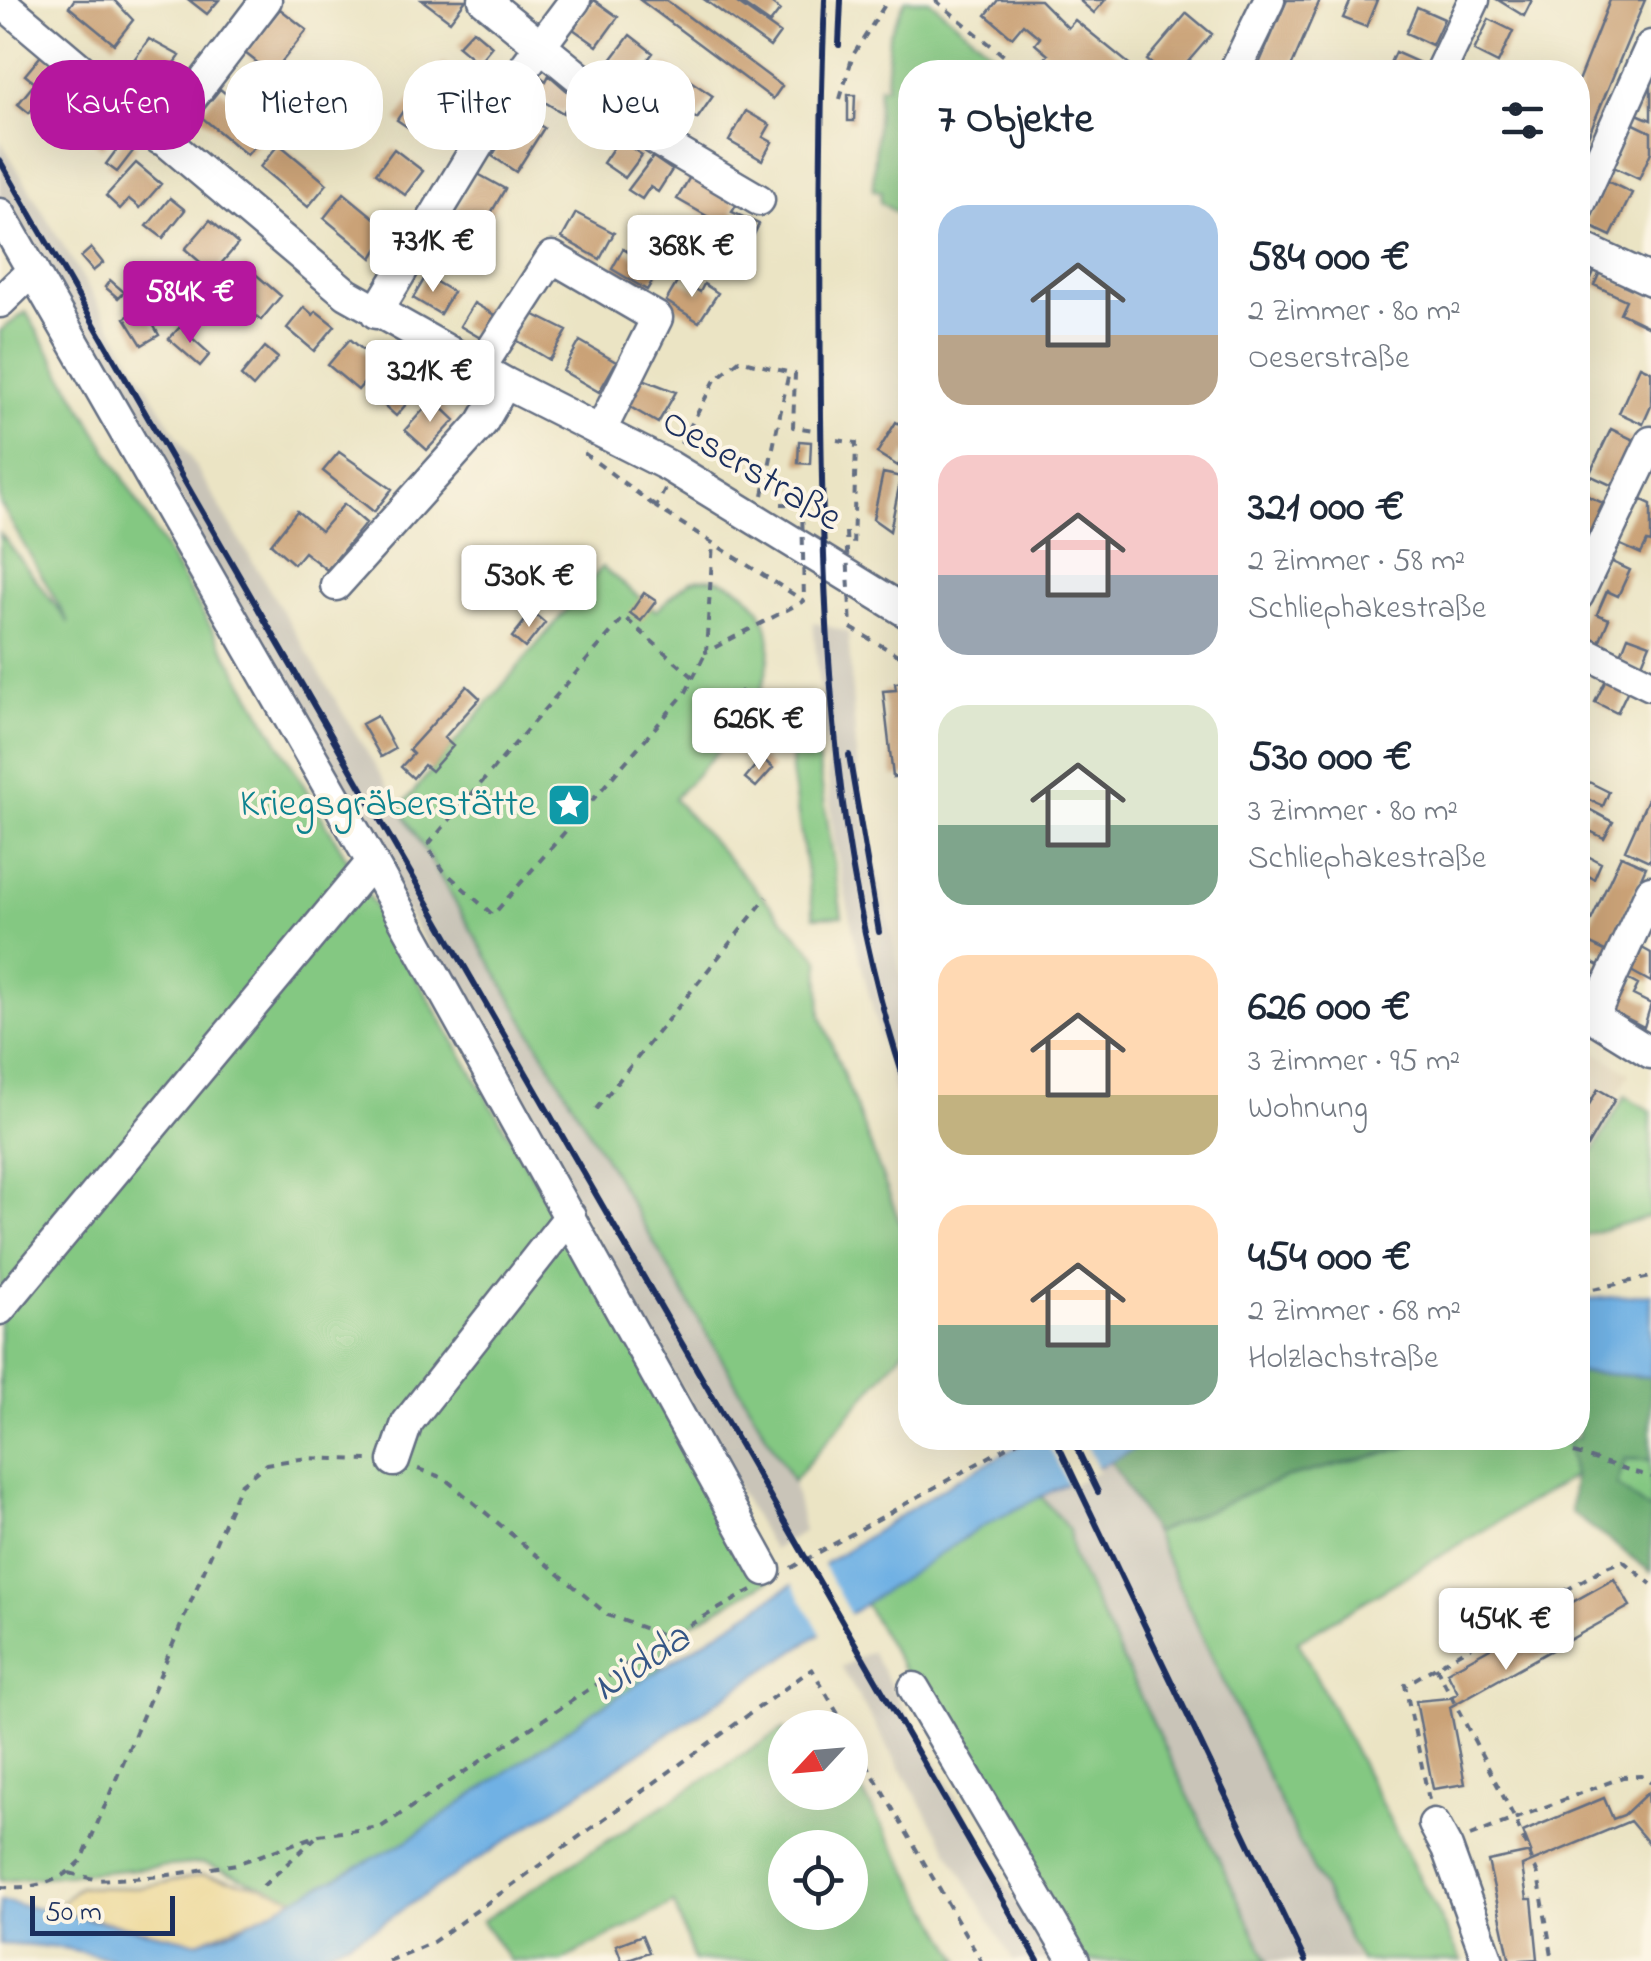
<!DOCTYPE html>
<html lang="de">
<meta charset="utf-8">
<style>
body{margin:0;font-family:"Indie Flower",sans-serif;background:#f6f6f7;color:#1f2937;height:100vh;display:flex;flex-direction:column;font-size:38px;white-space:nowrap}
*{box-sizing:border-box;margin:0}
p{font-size:32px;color:#747a83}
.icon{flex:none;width:55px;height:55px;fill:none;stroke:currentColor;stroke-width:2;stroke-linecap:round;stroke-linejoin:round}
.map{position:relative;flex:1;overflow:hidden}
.panel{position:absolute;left:898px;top:60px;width:692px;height:1390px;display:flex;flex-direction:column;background:#fff;border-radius:40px;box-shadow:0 10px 40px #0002}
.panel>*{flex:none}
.guide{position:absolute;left:30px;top:60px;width:718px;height:90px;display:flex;gap:20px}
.needle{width:65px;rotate:244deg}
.controls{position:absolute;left:768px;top:1710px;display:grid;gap:20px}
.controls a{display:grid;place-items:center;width:100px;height:100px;border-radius:50%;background:#fff;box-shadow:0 10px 40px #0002;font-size:50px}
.scale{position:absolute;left:30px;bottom:25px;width:145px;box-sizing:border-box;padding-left:10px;border:5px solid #1b2f5e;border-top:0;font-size:28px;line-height:35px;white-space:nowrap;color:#1b2f5e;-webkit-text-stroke:8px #fcf5e5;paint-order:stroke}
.price{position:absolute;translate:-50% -85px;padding:0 22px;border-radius:10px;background:#fff;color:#222;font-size:32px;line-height:65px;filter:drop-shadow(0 2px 5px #0008)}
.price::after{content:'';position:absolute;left:50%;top:60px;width:30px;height:22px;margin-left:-15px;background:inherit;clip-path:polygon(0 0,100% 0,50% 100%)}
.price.on{background:#b5179e;color:#fff}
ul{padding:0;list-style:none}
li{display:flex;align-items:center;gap:30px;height:250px;padding:0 40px}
li span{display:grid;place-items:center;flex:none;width:280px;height:200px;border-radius:30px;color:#555}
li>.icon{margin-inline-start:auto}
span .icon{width:120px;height:120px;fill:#fffc;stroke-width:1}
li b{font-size:42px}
h2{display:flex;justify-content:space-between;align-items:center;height:120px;padding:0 40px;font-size:42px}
.chip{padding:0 35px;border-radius:40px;background:#fff;box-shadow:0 10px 40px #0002;font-size:35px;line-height:90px}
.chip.on{background:#b5179e;color:#fff}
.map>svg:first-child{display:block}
.built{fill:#e0d3b6}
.industrial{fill:#c9c4b8}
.green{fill:#84c882;stroke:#507c70;stroke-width:2.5;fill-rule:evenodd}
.forest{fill:#6bac70;stroke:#436e67;stroke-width:2.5}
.sand{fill:#eeda9e;stroke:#84847e;stroke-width:2.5}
.water{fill:#70b1e4;stroke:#4670a1;stroke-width:2.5}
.pier{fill:#ebe4c4}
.building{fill:#caa277}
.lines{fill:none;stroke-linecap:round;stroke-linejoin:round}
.minor-casing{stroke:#646e82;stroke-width:35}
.path{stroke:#646e82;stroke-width:4;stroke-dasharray:8 8;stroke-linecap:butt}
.minor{stroke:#fff;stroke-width:30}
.rail{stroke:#1b2f5e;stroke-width:6}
.path-bridge{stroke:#646e82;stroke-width:4;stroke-dasharray:8 8;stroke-linecap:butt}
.labels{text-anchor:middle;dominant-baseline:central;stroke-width:8;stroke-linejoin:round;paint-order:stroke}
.street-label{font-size:40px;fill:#1b2f5e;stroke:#fcf5e5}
.culture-label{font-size:40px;fill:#0d838f;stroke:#fcf5e5;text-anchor:end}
.water-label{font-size:42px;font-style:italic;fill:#355686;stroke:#fcf5e5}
</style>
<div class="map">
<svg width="1651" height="1961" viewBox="0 0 1651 1961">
<rect width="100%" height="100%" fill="#fcf5e5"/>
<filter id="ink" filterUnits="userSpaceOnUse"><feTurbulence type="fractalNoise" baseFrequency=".01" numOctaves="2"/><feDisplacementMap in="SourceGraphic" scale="20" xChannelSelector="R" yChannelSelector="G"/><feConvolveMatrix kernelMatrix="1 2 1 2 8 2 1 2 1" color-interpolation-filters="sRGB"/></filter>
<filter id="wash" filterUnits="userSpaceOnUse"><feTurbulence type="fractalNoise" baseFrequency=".0048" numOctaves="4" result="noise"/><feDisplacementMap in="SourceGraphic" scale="40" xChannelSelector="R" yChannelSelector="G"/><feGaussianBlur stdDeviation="2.25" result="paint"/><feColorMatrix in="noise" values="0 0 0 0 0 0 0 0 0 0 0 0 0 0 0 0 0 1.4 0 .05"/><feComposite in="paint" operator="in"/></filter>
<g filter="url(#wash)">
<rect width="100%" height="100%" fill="#ebe4c4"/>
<!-- built -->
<path class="built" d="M1578,1041L1630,1073L1578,1167Z"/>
<!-- industrial -->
<path class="industrial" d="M0,140L507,986L793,1481L804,1531L773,1550L541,1142L0,210Z
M813,622L848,632L859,791L910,1018V1133L896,1098L854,936L834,839Z
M1110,1460L1154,1533L1357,1961H1268L1072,1557L1069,1530L1040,1495Z
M871,1651L911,1720L1050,1961H1013L841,1667Z"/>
<!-- green -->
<path class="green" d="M905,0H929L1016,72H910V222L880,202L881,191L873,190L879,87H886L889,35Z
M26,312L770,1580L668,1637L659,1670L641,1684L407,1841L299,1900L204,1863L0,1881V533L69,623L0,503V331Z
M602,567L656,611C666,603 680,586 692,581C725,570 761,598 768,630C773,651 766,678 758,698C748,724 694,775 674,799L819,959L821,1016L910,1249V1343L793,1481L400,808Z
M814,734L842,916L814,917L791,771L792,737Z
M1625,1096L1651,1111V1216L1578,1237V1178Z
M1446,1438H1567L1574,1476L1298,1641L1462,1961H1360L1289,1822L1154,1533L1284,1478Z
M1625,1459L1651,1460V1512L1616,1486Z
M1040,1495L1069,1530L1073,1557L1268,1961H1074L864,1602L981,1527Z
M785,1728V1792H850V1771L961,1961H694L674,1903L561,1961H510L482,1921ZM785,1848H850V1912H785Z"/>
<!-- forest -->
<path class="forest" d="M1578,1372L1651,1377V1460L1625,1459L1617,1485L1651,1512V1572L1571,1512L1574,1476L1567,1438H1578Z
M1156,1438H1446L1284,1478L1154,1533L1110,1460Z"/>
<!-- sand -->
<path class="sand" d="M202,1875L263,1886L299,1900L198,1942L53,1910L79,1887L138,1888Z"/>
<!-- water -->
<path class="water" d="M1651,1294V1377L1578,1372V1300Z
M1033,1438H1156L981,1527L376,1927L307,1961H122L65,1948L0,1944V1901L198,1942L234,1930L407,1841L587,1716L956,1480Z"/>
<!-- pier -->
<path class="pier" d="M1045,1438H1083L1099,1471L1069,1486Z
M821,1561L851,1616L822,1635L790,1580Z"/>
<g id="blocks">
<!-- building -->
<path class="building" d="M74,0H114L133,20L114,44L69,7Z
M189,0H219L207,14Z
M422,0H466L450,21Z
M594,0L618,17L597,46L573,29Z
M640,0H666L782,86L773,99Z
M705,0H733L780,33L770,47Z
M737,0H767L780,10L770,23Z
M998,0H1040L1068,28L1075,20L1139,72H1053L1041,63L1048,55L1035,44L1040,38L1023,24L1012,37L986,15Z
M1079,0H1105L1094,13Z
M1287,0H1320L1289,72H1279L1259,64Z
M1351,0H1377L1366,27L1343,18Z
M1498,0H1532L1524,16Z
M1610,0H1645L1581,153L1578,152V81Z
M1417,7L1444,19L1432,45L1406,33Z
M280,9L307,30L272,74L245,53Z
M1187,13L1212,34L1179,72H1161L1147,60Z
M1489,19L1513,31L1498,63L1474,51Z
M473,30L492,46L478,63L458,46Z
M630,35L653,53L634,77L611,60Z
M149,39L180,56L168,73L163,69L156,79L133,61Z
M44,52L65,70L29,113L18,104L35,83L25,75Z
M1395,52L1422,64L1419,72H1386Z
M443,63L473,83L457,107L428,88Z
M665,64L713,96L697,119L649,87Z
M538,75L546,81L549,75L573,96L563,113L528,92Z
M1651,85V120L1637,114Z
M74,88L120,127L102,149L56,110Z
M220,89L236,102L240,97L249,104L244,109L264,125L267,132L247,155L199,115Z
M848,95H855L854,121H848Z
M413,96L450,122L434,145L397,120Z
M746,111L770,125L763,137L772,142L762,160L729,141Z
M519,113L544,128L516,172L492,156Z
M1632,123L1651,132V152L1639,179L1613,167Z
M126,137L137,146L117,172L106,164Z
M619,139L642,155L625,178L603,163Z
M279,144L327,184L308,207L260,167Z
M394,149L423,171L405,195L376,173Z
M653,157L672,170L658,192L650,187L642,199L628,190Z
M136,163L161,184L140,208L129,199L120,209L106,196Z
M478,174L505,189L480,232L453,216Z
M691,175L737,204L732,212L759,224L751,241L677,199Z
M1605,180L1632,193L1611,236L1585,224Z
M344,193L389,230L372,258L324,218Z
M170,198L185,210L163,238L147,226Z
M576,213L614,233L600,259L562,238Z
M210,220L238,244L213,273L185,249Z
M91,248L103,263L93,271L81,257Z
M623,249L659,270L647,290L612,269Z
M1578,261L1595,269L1578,309Z
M245,265L281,296L261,320L224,289Z
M1600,272L1651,296V328L1620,313L1626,300L1594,285Z
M426,276L453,292L440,314L413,298Z
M679,279L700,292L704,284L718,293L699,322L666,301Z
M110,280L124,292L118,298L105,287Z
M474,303L503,320L489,343L460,326Z
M143,307L159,335L142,345L125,318Z
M304,307L313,315L316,311L335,326L314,351L287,328Z
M529,312L567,331L550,360L513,338Z
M180,327L210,354L200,366L169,339Z
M350,339L380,364L358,390L328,365Z
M580,341L616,362L599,392L563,371Z
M265,347L278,358L253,387L241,376Z
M1640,366L1651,371V406L1643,424L1619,413Z
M400,372L419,389L396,416L376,398Z
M640,378L676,392L658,423L625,404Z
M433,399L455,420L427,450L405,430Z
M896,422L910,431V455L906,453L898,466L877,453Z
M1611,429L1634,440L1613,486L1589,475Z
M799,441L811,442L810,464L798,463Z
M339,452L392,489L374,512L323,471Z
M883,473L901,477L890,531L873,519Z
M1579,492L1603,503L1578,557V495Z
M1638,498L1651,504V543L1647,542L1641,554L1616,543Z
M344,504L366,523L327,570L304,552L294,564L271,544L297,511L321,531Z
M1606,559L1630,570L1618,596L1607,591L1597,614L1609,619L1596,649L1578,641V624Z
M644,593L656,601L641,621L630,613Z
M532,612L545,623L525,648L512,637Z
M1628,636L1650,644L1640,668L1619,659Z
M1607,678L1629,688L1617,713L1595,702Z
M910,682V775L893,777L883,691L896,690L895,683Z
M467,686L480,698L444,738L453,746L431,771L424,765L413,778L401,767L413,754L409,750Z
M741,691L751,701L742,711L732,702Z
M377,716L395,749L381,757L362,724Z
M762,758L773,768L756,787L745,778Z
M1587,781L1609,792L1603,806L1580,796Z
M1651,792V858L1649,861L1625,850Z
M1589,809L1613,822L1604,838L1580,826Z
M1578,851L1601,863L1594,879L1578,870Z
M1621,856L1646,867L1607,952L1582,940Z
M1642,948L1651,953V982L1631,971Z
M1578,955L1600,967L1586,994L1578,989Z
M1627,979L1638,985L1633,995L1651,1004L1644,1027L1611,1010Z
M1598,1089L1615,1099L1587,1147L1578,1141V1124Z
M1614,1579L1630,1606L1450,1707L1465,1784L1433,1789L1416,1701L1449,1698L1458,1693L1447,1672Z
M1647,1793L1651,1846L1630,1821L1522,1866L1527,1899H1532L1538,1959L1510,1961L1488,1861L1531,1852L1523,1832L1534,1827L1604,1798L1613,1819L1624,1815Z
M642,1935L649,1952L622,1961L616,1945Z"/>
</g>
</g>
<g filter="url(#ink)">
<use href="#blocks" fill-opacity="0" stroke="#646e82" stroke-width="2.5"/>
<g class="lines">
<defs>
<path id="minor" d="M484,0L655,139L759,200
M0,1L347,294L505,383L669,466L910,614
M1234,72L1269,0
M1440,72L1474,0
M160,139L266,0
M1578,208L1651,46
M0,214L372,862L765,1570
M1578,246L1651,280
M0,302L33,270
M376,313L527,64L575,0
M480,368L552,257L657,318L601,430
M336,585L482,423L505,383
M1578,595L1651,442
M1578,649L1651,685
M1578,1008L1651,1053
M1593,1017L1651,891
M0,1309L372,862
M394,1461L407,1423L570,1216
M914,1688L1074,1961
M1434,1824L1447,1848L1488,1961"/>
</defs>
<!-- minor casing -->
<use href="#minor" class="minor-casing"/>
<!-- path -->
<path class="path" d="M935,0L1024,72
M840,99L853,55L888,0
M837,440L856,443L853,549
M681,444L715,380L739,360L795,374L793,427L814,430
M584,453L656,507
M665,489L656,507L804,601L706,652L713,542
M763,495L789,372
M781,504L808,505
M851,628L910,662
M693,677L624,617L427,846L444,871L493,915L686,692L706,652
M596,1109L767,897
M1578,1292L1651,1277
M1574,1453L1651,1477
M418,1469L444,1478L608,1615L668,1637
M791,1568L1023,1438
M1436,1667L1515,1819L1538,1875L1553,1961
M850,1735L981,1961
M1429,1800L1405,1685L1604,1568L1623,1561L1651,1584
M1470,1836L1623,1777L1642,1776L1651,1783
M69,1873L98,1880L163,1876L236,1864L319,1835L381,1827L668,1637L752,1590
M263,1886L315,1838
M0,1887C33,1889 58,1884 82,1860L240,1485L266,1464L307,1458L370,1460
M388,1961L433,1942L812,1669L846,1728"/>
<!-- minor -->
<use href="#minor" class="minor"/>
<!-- rail -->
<path class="rail" d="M825,0C819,138 820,278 821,417C824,652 833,872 910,1097
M839,45L841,0
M0,161L1038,1961
M849,755L879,932
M1055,1438L1305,1961
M1072,1438L1098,1492"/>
<!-- path-bridge -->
<path class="path-bridge" d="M802,505L804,601
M846,532L851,628"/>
</g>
</g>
<!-- icons -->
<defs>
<symbol id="sight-square" viewBox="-11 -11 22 22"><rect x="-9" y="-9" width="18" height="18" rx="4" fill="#0f9aa8" stroke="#fcf5e5"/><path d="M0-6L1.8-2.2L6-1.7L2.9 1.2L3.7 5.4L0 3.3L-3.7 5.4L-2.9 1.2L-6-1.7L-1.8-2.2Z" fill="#fff"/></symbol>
</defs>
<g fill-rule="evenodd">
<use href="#sight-square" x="544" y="780" width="50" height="50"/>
</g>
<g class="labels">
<!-- street labels -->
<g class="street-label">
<text transform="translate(751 471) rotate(31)">Oeserstraße</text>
</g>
<!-- culture labels -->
<g class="culture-label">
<text x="536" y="805">Kriegsgräberstätte</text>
</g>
<!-- water labels -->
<g class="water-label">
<text transform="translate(642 1664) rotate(-33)">Nidda</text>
</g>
</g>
</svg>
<div class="controls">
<a><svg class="needle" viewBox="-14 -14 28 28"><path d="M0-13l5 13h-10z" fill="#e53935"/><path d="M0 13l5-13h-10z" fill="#747a83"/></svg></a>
<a><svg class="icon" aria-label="locate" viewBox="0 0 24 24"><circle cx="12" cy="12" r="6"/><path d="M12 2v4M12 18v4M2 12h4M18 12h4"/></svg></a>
</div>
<div class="scale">50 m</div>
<b class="price" style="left:433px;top:295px">731K €</b>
<b class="price" style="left:692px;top:300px">368K €</b>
<b class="price on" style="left:190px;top:346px">584K €</b>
<b class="price" style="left:430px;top:425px">321K €</b>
<b class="price" style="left:529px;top:630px">530K €</b>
<b class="price" style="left:759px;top:773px">626K €</b>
<b class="price" style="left:1506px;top:1673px">454K €</b>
<div class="guide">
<a class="chip on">Kaufen</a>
<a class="chip">Mieten</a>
<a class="chip">Filter</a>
<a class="chip">Neu</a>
</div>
<section class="panel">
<h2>7 Objekte<svg class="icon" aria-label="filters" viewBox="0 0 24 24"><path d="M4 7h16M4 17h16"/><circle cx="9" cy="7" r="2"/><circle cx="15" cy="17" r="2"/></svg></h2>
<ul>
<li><span style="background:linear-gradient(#a9c7e8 65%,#b9a48a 0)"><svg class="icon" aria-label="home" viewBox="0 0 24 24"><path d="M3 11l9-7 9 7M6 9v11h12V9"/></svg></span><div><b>584 000 €</b><p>2 Zimmer · 80 m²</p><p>Oeserstraße</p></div></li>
<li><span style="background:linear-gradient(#f6c9c9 60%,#9aa5b1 0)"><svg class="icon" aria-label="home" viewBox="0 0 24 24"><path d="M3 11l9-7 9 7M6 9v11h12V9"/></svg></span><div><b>321 000 €</b><p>2 Zimmer · 58 m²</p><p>Schliephakestraße</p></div></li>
<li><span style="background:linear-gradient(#dfe7d0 60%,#7fa58c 0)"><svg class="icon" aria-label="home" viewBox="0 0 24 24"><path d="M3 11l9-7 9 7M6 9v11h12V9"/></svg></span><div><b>530 000 €</b><p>3 Zimmer · 80 m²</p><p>Schliephakestraße</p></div></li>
<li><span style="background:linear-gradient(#ffd9b3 70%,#c2b280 0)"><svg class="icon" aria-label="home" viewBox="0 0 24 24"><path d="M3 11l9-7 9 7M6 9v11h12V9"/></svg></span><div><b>626 000 €</b><p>3 Zimmer · 95 m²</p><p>Wohnung</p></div></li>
<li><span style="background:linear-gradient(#ffd9b3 60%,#7fa58c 0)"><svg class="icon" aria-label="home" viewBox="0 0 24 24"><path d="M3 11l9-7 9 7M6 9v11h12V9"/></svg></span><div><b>454 000 €</b><p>2 Zimmer · 68 m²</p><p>Holzlachstraße</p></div></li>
</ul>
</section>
</div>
